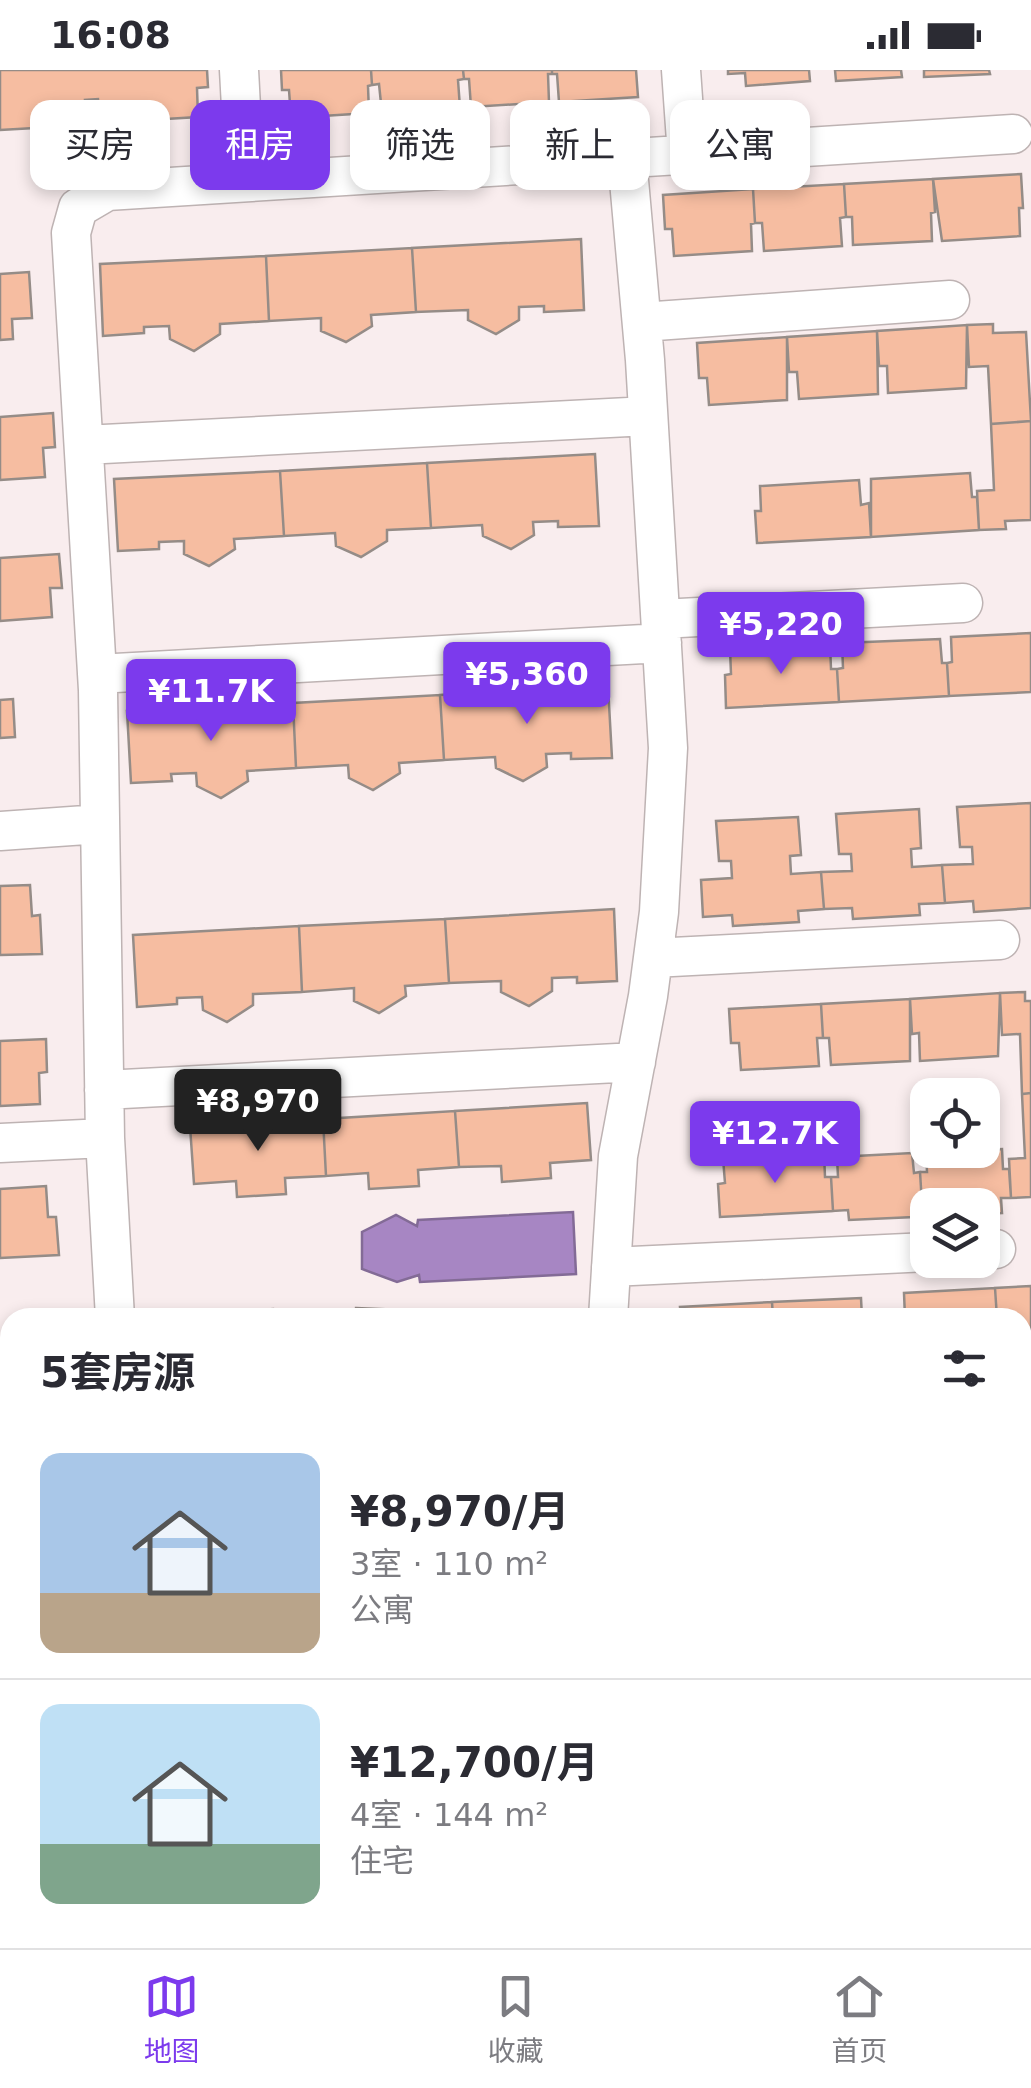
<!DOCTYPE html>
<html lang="zh">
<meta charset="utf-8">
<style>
body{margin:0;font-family:"DejaVu Sans","Noto Sans SC",sans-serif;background:#f7f7f7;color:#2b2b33;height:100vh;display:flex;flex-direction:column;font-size:38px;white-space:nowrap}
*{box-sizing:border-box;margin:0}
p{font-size:32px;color:#7c7c81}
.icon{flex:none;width:55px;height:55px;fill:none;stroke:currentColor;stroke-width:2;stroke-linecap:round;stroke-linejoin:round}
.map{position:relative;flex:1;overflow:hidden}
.panel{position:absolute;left:0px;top:1238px;width:1032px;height:642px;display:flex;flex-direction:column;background:#fff;border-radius:30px 30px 0 0;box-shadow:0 5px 15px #0003}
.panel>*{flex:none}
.banner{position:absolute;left:30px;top:30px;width:972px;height:90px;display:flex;gap:20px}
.fabs{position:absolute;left:910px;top:1008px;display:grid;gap:20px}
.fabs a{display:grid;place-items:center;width:90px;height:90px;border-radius:20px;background:#fff;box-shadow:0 5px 15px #0003;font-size:50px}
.price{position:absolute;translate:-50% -85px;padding:0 22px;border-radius:10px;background:#7c3aed;color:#fff;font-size:32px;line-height:65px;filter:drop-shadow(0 2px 5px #0008)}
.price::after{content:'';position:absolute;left:50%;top:60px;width:30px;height:22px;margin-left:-15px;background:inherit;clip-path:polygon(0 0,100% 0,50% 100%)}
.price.selected{background:#222;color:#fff}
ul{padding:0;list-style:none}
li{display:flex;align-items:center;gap:30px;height:250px;padding:0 40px}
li+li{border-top:2px solid #e1e1e2}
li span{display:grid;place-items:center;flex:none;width:280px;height:200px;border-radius:20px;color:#555}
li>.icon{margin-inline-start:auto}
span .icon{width:120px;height:120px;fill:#fffc;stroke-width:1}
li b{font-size:42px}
h2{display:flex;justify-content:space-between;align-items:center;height:120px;padding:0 40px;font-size:42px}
.tag{padding:0 35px;border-radius:20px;background:#fff;box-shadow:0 5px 15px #0003;font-size:35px;line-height:90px}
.tag.selected{background:#7c3aed;color:#fff}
.status{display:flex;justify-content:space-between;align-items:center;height:70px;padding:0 50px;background:#fff;direction:ltr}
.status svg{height:28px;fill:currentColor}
.menu{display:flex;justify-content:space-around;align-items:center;height:140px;border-top:2px solid #e1e1e2;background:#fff;font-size:28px;color:#7c7c81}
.menu a{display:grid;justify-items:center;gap:5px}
.menu .selected{color:#7c3aed}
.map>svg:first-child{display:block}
.water{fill:#a786c3;stroke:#836b96;stroke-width:2.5}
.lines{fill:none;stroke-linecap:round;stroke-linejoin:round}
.canal{stroke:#a786c3;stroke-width:35}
.building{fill:#f6bda1;stroke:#958c87;stroke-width:2.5}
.minor-casing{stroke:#beb3b3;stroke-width:41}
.path{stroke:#b0a7a7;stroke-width:6;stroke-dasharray:8 8;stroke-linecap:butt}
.minor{stroke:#fff;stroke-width:38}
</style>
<div class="status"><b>16:08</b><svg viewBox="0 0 49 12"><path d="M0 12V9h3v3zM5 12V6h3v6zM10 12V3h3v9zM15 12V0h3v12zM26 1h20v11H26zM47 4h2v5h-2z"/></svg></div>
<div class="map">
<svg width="1031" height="1878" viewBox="0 0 1031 1878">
<rect width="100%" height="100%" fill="#f9edee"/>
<!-- water -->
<path class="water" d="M573,1142L576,1204L420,1212L419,1205L397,1212L362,1199V1162L396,1145L417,1156L418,1150Z"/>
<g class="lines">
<!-- canal -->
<path class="canal" d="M0,1763L10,1765
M538,1870L578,1878"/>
</g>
<!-- building -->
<path class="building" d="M0,0H207L208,17L197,18L198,47L100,53L98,29L85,30L87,55L0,60Z
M281,0H371L372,15L368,16L369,43L291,48L289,20H282Z
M371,0H463L464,9L458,10L460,38L382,43L379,14L372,15Z
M463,0H552V4H548L549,32L471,37L469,9H464Z
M552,0H636L638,27L559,32L557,4H552Z
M728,0H809L810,11L746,16L745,3L728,4Z
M835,0H901L902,7L836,11Z
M924,0H989L990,4L924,7Z
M1021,104L1023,138H1019L1020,166L942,171L933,109Z
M933,109L935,142L931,143L932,171L853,175L852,147H846L844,114Z
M844,114L846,147L840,148L842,176L764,181L762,153H755L753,119Z
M753,119L755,153L751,154L752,181L674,186L672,159H665L663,125Z
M581,169L584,240L544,242V236L519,237V250L496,264L468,250V240L416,242L412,178Z
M412,178L416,242L371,245L372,256L346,272L321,261V248L269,251L266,186Z
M266,186L269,251L220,254V264L194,281L170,269L169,256L144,257V263L103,266L100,194Z
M29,202L32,248L12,249L13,269L0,270V204Z
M993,254V263L1026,262L1031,351L991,354L988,296L969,297L967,255Z
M967,255L966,318L888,323L887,296H879L877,261Z
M877,261L878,324L799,329L797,302H789L787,267Z
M787,267V330L709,335L707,308H699L697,273Z
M53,343L55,377L43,378L45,407L0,410V347Z
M1031,351V450L1005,451L1006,459L979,460L977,421L994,420L991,354Z
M595,384L599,456L558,457V451L533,452L534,465L511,479L483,466L482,455L431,458L427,393Z
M427,393L431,458L387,460V471L361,487L336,476L335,463L284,466L280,401Z
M280,401L284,466L234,469L235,479L209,496L184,484V471L159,472V479L118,481L114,409Z
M970,403L972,427H977L979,460L871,467V409Z
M859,410L861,435L869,433L871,467L757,473L755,441H761L760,416Z
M59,484L62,518H50L52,547L0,551V488Z
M1031,563V622L949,626L947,593L952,592L951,567Z
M940,569L942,593H947L949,626L839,632L837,599L843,598L842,573Z
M830,574L831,599H837L839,632L726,638L725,605L731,604L730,579Z
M608,616L612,688L571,689V683L546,684L547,697L523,711L496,698L495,687L444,690L440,625Z
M440,625L444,690L399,693L400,703L373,720L349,708L348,695L296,698L293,633Z
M13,629L15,667L0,668V630Z
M293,633L296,698L247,701L248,711L221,728L197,716L196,703L171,704L172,711L131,713L127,641Z
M1031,733V838L974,842L973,831L945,833L942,795L973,794L972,777H960L957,737Z
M919,739L921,778L911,779L912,797L942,795L945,833L919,834L920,845L853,849L852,838L824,839L821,802L852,801L851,784H839L836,744Z
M798,747L801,785L790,786L791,804L821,802L824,839L798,841L799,852L733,856L732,845L703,847L701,810L732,808L731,791H719L716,751Z
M30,815L32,846L40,845L42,884L0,885V816Z
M614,839L617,911L577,913V907L552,908V921L529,936L501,922V911L449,913L445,849Z
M445,849L449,913L405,916L406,926L379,943L354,931V918L302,922L299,856Z
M299,856L302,922L253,924V935L227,952L203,940L202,927L177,928V934L137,937L133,865Z
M1025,922V931H1031V1023L1022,1024L1020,964L1002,965L1000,923Z
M1000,923L998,986L920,991L919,963L912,964L910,929Z
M910,929V991L831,995L829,968H823L821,934Z
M821,934L823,968H817L819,996L741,1000L739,973H731L729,939Z
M46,969L47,1002L39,1003L40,1034L0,1036V971Z
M1031,1023V1127L1011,1128L1009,1089L1025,1088L1022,1024Z
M587,1033L591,1090L550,1093L551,1108L502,1112L501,1096L459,1097L455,1041Z
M455,1041L459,1097L418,1100L419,1116L369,1119L368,1103L326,1106L323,1049Z
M323,1049L326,1106L285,1108L286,1124L237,1127L236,1111L194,1114L190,1056Z
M1002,1079L1003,1099H1009L1011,1128H1001L1002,1143L982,1144V1135L922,1134L920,1102H927L926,1082Z
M824,1083L825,1107H831L833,1141L720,1147L718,1114L725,1113L723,1088Z
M912,1083L914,1103L920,1102L922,1134H913L914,1147L849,1150L848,1140L833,1141L831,1107H838L837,1087Z
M46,1116L48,1147H56L59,1185L0,1188V1119Z
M1031,1216V1279H1022V1248H997L995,1218Z
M995,1218L997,1248H905L904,1223Z
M861,1228L862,1248H773L772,1232Z
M772,1232L773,1248H681L680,1237Z
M356,1238L402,1240V1248H355Z
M273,1239L274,1248H228L227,1242Z
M10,1272V1338H0V1273Z
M1031,1362V1427L1022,1428V1363Z
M1031,1539V1643H1022V1540Z"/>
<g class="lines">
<defs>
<path id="minor" d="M239,0L245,112
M681,0L687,85
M642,252L950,230
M84,375L648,346
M661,549L963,533
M97,604L662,573
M0,761L100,754
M653,888L1000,870
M104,1020L636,992
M0,1073L105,1068
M982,1180L996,1179
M611,1197L928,1182
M115,1248L105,1068L98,620L71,163L78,138L107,121L1013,64
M608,1248L618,1086L648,926L659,842L668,678L645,290L627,88
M0,1394H10
M0,1469L10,1473
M0,1721L10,1723
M738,1870L756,1878
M378,1878H384"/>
</defs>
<!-- minor casing -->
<use href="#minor" class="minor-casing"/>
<!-- path -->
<path class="path" d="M0,1826L10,1827"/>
<!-- minor -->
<use href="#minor" class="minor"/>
</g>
</svg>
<div class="fabs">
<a><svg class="icon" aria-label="locate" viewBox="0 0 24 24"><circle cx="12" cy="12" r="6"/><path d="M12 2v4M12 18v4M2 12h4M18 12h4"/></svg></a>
<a><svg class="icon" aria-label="layers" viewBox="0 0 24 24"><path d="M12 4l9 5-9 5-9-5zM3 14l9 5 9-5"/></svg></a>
</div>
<b class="price" style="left:781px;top:607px">¥5,220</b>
<b class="price" style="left:527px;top:657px">¥5,360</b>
<b class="price" style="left:211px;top:674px">¥11.7K</b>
<b class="price selected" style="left:258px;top:1084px">¥8,970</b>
<b class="price" style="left:775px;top:1116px">¥12.7K</b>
<div class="banner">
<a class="tag">买房</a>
<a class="tag selected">租房</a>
<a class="tag">筛选</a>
<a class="tag">新上</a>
<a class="tag">公寓</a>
</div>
<section class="panel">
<h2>5套房源<svg class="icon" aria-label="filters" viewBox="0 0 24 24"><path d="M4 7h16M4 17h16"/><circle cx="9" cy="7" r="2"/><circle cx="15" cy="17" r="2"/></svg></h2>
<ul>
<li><span style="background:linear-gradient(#a9c7e8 70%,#b9a48a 0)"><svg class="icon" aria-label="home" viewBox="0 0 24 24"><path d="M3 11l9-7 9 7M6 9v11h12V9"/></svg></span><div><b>¥8,970/月</b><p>3室 · 110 m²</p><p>公寓</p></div></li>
<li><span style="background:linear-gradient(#bfe0f5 70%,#7fa58c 0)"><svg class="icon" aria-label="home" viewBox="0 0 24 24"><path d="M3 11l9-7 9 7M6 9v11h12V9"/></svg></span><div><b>¥12,700/月</b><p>4室 · 144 m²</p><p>住宅</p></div></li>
</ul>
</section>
</div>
<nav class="menu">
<a class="selected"><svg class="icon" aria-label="map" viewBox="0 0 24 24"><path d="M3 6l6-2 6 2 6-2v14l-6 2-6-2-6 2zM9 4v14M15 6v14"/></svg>地图</a>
<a><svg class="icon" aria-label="saved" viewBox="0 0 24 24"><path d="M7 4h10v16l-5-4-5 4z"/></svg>收藏</a>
<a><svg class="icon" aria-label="home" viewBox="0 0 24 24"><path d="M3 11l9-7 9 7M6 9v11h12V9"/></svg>首页</a>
</nav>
